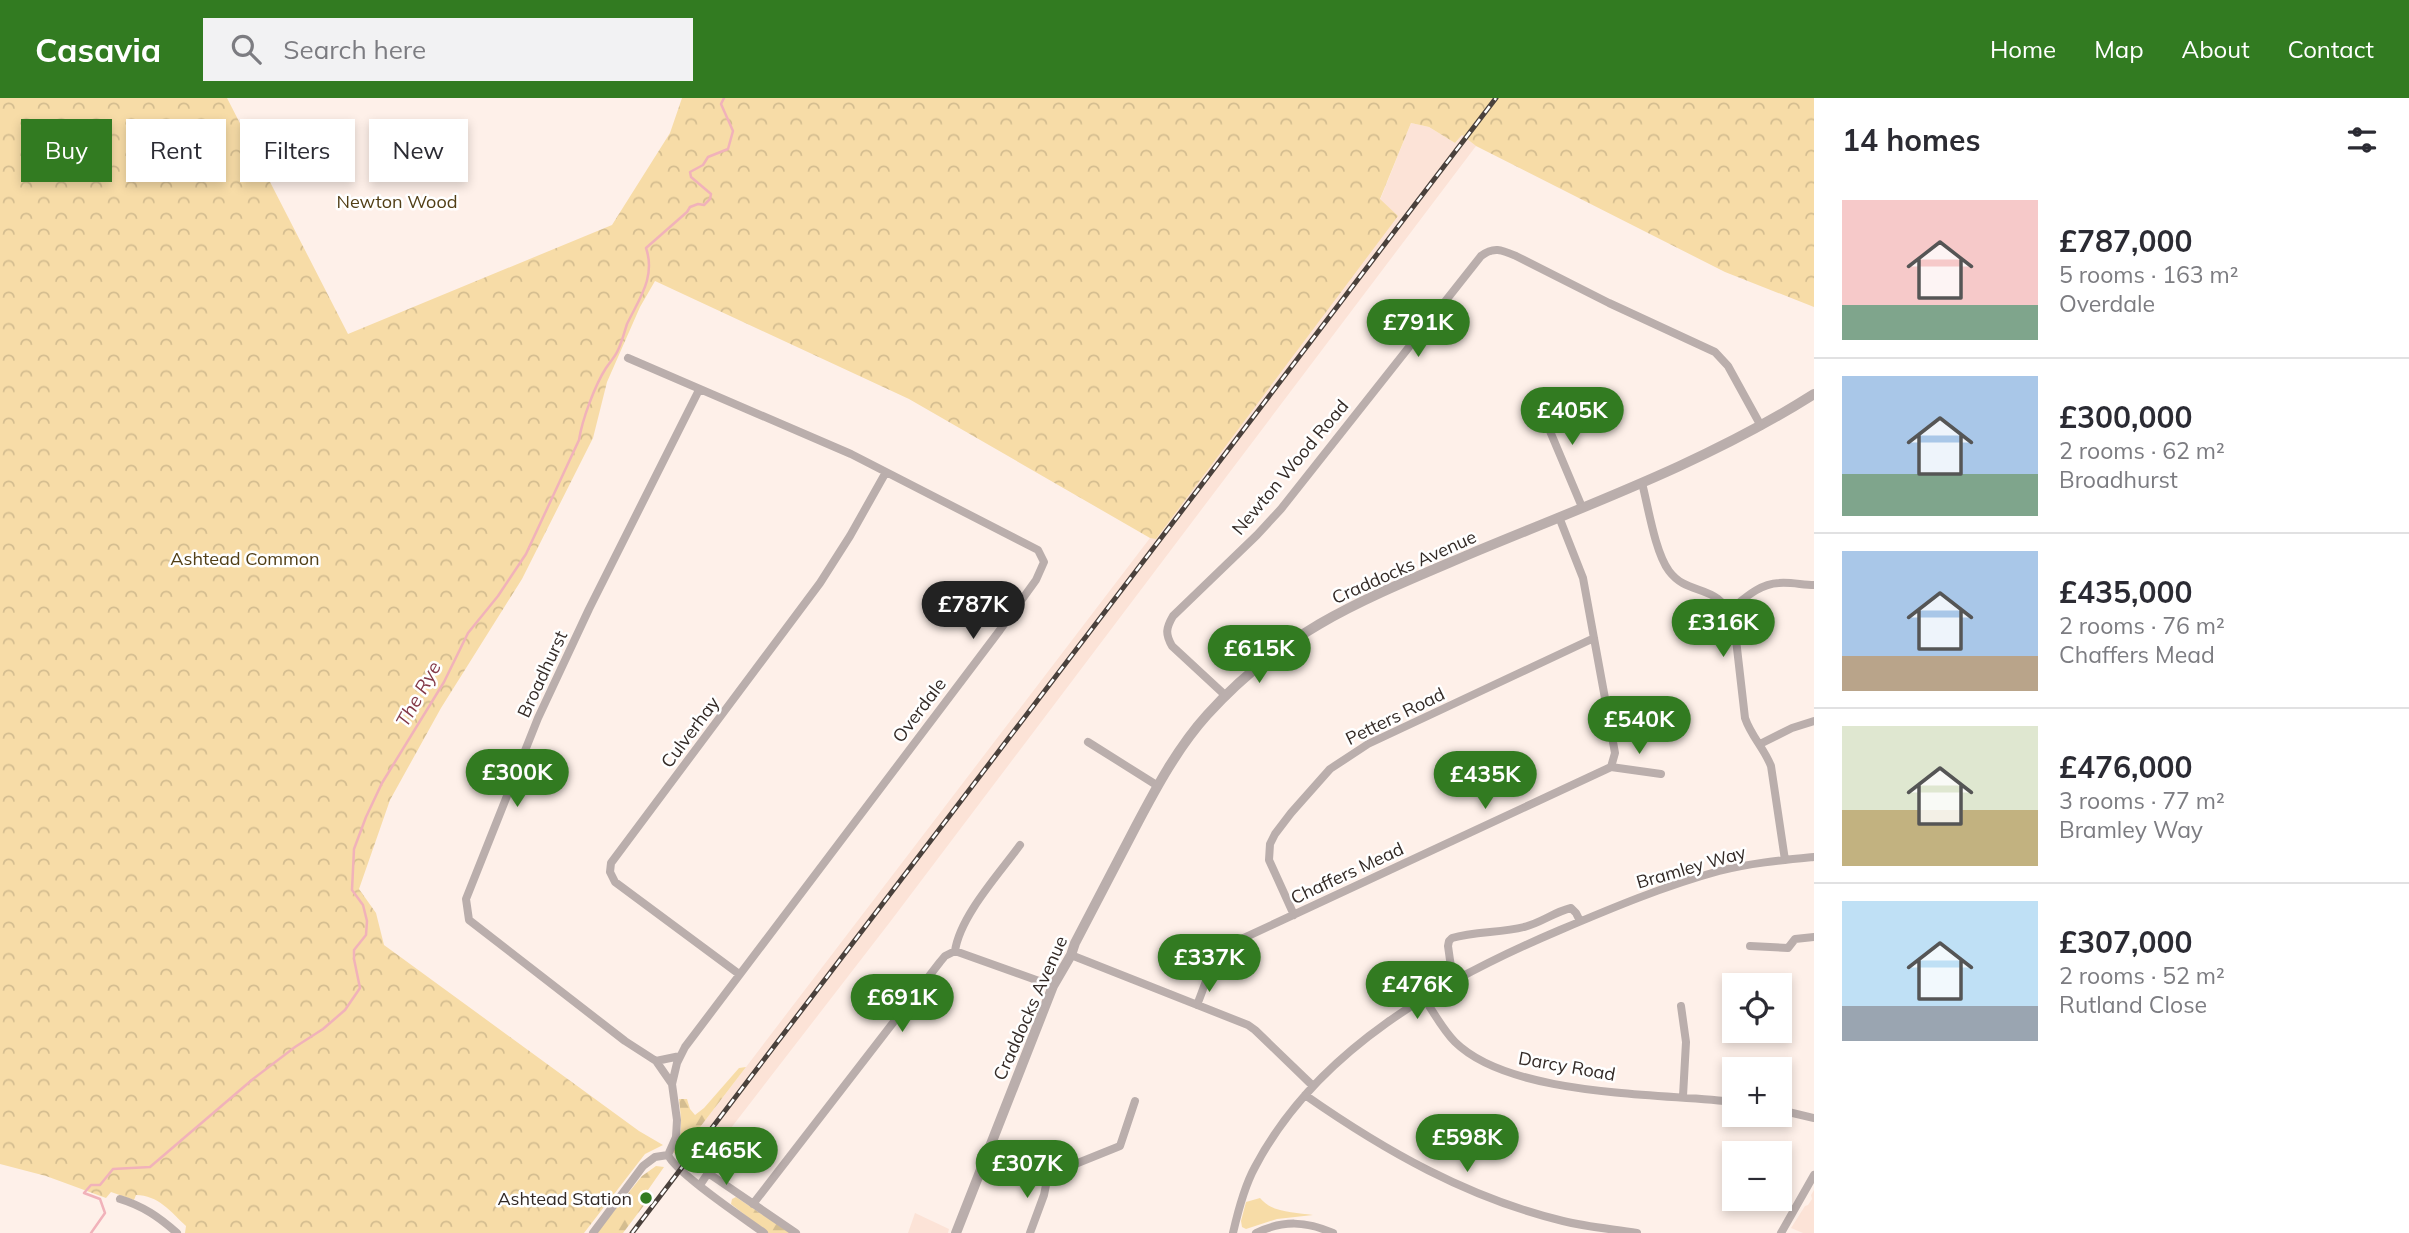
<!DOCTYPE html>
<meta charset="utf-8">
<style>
body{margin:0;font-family:Mulish,sans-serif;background:#f2f2f3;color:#2b2b33;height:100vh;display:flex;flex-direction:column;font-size:26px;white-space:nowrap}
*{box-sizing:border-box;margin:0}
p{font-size:23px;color:#7c7c81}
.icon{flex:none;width:38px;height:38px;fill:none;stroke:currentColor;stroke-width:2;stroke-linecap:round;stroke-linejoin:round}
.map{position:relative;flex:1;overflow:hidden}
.drawer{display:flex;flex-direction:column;background:#fff;width:595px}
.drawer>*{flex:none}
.hud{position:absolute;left:21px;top:21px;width:665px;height:63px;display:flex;gap:14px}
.controls{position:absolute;left:1722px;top:875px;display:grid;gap:14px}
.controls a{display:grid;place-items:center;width:70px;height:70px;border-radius:0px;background:#fff;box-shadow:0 4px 10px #0003;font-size:35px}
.price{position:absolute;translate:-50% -60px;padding:0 16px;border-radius:24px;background:#327b21;color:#fff;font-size:23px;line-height:46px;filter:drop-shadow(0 2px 4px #0008)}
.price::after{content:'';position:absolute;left:50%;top:42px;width:21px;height:16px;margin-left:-10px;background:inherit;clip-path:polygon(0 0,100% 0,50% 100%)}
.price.active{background:#222;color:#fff}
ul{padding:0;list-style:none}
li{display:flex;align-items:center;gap:21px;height:175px;padding:0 28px}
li+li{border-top:2px solid #e1e1e2}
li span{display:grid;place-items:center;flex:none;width:196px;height:140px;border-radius:0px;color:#555}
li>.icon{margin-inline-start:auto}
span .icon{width:84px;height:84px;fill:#fffc;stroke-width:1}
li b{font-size:30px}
h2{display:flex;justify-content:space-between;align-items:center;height:84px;padding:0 28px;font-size:30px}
.chip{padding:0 24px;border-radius:0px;background:#fff;box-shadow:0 4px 10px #0003;font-size:24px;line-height:63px}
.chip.active{background:#327b21;color:#fff}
header{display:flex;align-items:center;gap:42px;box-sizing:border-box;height:98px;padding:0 35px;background:#327b21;color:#fff}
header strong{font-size:33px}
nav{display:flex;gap:38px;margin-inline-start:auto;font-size:24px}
.search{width:490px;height:63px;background:#f2f2f3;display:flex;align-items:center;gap:18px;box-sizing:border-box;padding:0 24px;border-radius:0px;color:#7c7c81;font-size:26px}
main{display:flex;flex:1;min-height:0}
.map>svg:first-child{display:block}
.built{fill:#fce3d7}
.grass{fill:#f7dca7}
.forest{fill:url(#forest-firs)}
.park{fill:url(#park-crowns)}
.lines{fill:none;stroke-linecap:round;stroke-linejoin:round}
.stream{stroke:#f1b2ba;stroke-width:2.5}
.minor{stroke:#baaeac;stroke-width:8}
.tertiary{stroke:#baaeac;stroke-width:10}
.rail-casing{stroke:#4a413c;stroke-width:5}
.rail{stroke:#fff;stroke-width:2.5;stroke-dasharray:8;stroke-linecap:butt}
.poi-dot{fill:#327b21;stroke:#fff;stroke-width:2.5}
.labels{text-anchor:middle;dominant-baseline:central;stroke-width:5;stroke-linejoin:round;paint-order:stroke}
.park-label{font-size:18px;fill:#523f16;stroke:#fff}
.street-label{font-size:18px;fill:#332a26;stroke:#fff}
.poi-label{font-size:18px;fill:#332a26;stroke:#fff;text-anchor:end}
.water-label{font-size:19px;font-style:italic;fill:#843947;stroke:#fff}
</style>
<header>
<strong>Casavia</strong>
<div class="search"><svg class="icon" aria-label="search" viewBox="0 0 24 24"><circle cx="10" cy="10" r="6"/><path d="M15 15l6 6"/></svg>Search here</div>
<nav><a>Home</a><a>Map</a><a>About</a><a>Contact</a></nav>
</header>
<main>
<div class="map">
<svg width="1814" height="1135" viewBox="0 0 1814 1135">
<defs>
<pattern id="forest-firs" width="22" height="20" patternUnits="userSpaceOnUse" patternTransform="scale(1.75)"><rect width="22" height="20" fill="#f7dca7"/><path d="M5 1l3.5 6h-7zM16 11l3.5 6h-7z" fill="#d4bd90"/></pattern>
<pattern id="park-crowns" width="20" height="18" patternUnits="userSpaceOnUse" patternTransform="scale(1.75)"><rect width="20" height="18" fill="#f7dca7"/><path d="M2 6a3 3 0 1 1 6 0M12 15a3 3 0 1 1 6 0" fill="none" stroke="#d4bd90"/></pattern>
</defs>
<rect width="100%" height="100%" fill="#fef0e9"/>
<!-- built -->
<path class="built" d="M1411,25L1429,29L1455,45L1462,37L1476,48L890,824L697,1074L678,1058L1150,440H1156L1397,118L1380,102Z
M1814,1092V1135H1803L1791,1130L1805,1108L1808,1107L1812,1101L1811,1097Z
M915,1115L949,1131L948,1135H908Z"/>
<!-- grass -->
<path class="grass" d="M1260,1100C1272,1115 1295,1114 1313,1117L1277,1121L1246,1131L1242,1129L1241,1123L1246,1104Z"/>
<!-- forest -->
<path class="forest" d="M746,969L678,1058L673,1054C684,1038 681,1019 679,1001H687L690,1011L695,1017L704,1010L739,970Z
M656,1068L664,1069L641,1102L645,1106L623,1135H596L642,1078Z
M736,1099L790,1135H768L731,1106L732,1101Z"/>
<!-- park -->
<path class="park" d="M0,0H227L348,236L612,127L670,35L682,0H1814V209L1725,174L1476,48L1462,37L1455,45L1429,29L1411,25L1380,101L1398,118L1156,441L1150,440L909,301L655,183L640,209L607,284L593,340L522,481L441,610L390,702L359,791L376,815L384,847L639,1033L663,1047L645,1056L584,1135H185L186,1128C171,1114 158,1097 136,1097L134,1102L111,1094L106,1100L46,1078L0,1066Z"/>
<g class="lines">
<!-- stream -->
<path class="stream" d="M91,1135L105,1115L100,1101L84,1095L91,1087H100L113,1071L150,1069L253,981L295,949L323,931L345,912L360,890L354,861V852L366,837L367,823L363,807L352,792L354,751L366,719L382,685L444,584L468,535L498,498L526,456L579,342C582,322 595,287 606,270C610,264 615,259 618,252C622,244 624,235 627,226C639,201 656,179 646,150L687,114L690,109L698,106L704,107L710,101L711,96L691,79L690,74L703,67L708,59L728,51L733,33L721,6L724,0"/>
<!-- minor -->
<path class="minor" d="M628,260L851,356L1038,452L1044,464L1036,482L1000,532L685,949L677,965L672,986
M1536,300L1582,409
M1642,385C1648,408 1655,454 1669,473C1689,500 1718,483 1734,524L1745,620C1751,638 1764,650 1771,668L1785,762
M1730,512C1745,500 1759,486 1779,485C1791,484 1803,487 1814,487
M1226,598L1172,548C1165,536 1166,530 1173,518L1257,437L1281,411L1481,158C1494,148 1502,152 1516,158L1609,205L1715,254L1728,268L1761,328
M1088,644L1158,688
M1760,646L1792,630L1814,623
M1611,669L1661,676
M1294,817L1269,762L1270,746L1275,736L1291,715L1330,671L1368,646L1594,540
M1750,848L1788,850L1795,841L1814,839
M955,853L1053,888
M1071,857L1248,927L1255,932L1313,988
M739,876L615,784L610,774L611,765L820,485L850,438L886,374
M1453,883L1448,848L1449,843L1452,840C1474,833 1501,835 1524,829C1541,825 1554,814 1571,810L1576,815L1580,823
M1424,900C1434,915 1443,932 1455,944C1511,999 1659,995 1734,1004
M1197,907C1207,883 1211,859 1233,845L1611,669L1615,655L1583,480L1559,419
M1681,908L1686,944L1683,998
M656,963L680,958
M1305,997C1385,1053 1468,1100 1563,1123C1587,1129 1612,1131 1637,1135
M1780,1012L1814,1020
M989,1054L1048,1077L1120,1048L1135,1003
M668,1057L676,1039L677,1022L672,986L656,963L625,943L469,822L466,801L538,620L589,511L699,292
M668,1057C676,1075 745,1121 764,1135
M700,1087L708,1075L796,1135
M120,1101C143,1108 159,1119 177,1135
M753,1106L940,864L945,858L955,853C960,818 999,776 1020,747
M593,1135L643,1068L655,1059L668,1057
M1030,1135L1044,1097L1048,1077
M1233,1135C1238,1113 1244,1089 1255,1069C1317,951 1442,882 1560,832C1612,810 1664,788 1719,773C1750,765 1783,762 1814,759
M1256,1135C1283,1122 1306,1123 1333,1135
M1781,1135L1814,1077"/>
<!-- tertiary -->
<path class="tertiary" d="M956,1135L1053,888L1071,857L1075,845C1095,806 1116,767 1136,728C1156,690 1178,649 1207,617C1284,531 1367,500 1470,456C1587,407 1707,364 1814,296"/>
<defs>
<path id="rail" d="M632,1135L1496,0"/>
</defs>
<!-- rail casing -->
<use href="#rail" class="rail-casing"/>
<!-- rail -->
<use href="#rail" class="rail"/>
</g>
<!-- markers -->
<circle class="poi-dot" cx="646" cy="1100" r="7"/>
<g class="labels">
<!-- park labels -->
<g class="park-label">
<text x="397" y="103">Newton Wood</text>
<text x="245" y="460">Ashtead Common</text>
</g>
<!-- street labels -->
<g class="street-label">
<text transform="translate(1290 369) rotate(-50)">Newton Wood Road</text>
<text transform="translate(1404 469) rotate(-24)">Craddocks Avenue</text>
<text transform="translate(542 576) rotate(-65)">Broadhurst</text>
<text transform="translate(919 612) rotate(-53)">Overdale</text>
<text transform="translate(1395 618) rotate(-26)">Petters Road</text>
<text transform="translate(690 634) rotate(-53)">Culverhay</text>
<text transform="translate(1691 769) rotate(-16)">Bramley Way</text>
<text transform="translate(1347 775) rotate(-25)">Chaffers Mead</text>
<text transform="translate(1030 910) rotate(-66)">Craddocks Avenue</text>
<text transform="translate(1567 968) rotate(10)">Darcy Road</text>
</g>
<!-- poi labels -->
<g class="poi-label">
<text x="632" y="1100">Ashtead Station</text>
</g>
<!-- water labels -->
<g class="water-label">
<text transform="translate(418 596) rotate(-61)">The Rye</text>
</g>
</g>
</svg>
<div class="controls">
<a><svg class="icon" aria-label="locate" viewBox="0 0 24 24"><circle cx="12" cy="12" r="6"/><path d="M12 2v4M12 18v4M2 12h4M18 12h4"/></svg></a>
<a>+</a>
<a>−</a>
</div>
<b class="price" style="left:1418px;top:261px">£791K</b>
<b class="price" style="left:1572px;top:349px">£405K</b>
<b class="price active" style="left:973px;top:543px">£787K</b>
<b class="price" style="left:1723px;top:561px">£316K</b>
<b class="price" style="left:1259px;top:587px">£615K</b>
<b class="price" style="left:1639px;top:658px">£540K</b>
<b class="price" style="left:517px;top:711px">£300K</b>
<b class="price" style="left:1485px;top:713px">£435K</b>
<b class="price" style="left:1209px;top:896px">£337K</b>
<b class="price" style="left:1417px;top:923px">£476K</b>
<b class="price" style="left:902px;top:936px">£691K</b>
<b class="price" style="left:1467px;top:1076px">£598K</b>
<b class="price" style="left:726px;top:1089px">£465K</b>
<b class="price" style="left:1027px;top:1102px">£307K</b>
<div class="hud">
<a class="chip active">Buy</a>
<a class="chip">Rent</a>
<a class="chip">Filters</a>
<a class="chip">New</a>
</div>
</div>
<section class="drawer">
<h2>14 homes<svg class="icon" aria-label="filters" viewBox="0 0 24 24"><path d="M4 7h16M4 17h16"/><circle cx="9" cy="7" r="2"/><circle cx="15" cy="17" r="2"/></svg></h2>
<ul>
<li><span style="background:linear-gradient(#f6c9c9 75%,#7fa58c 0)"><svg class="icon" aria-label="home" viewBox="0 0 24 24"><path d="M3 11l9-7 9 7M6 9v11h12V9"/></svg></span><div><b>£787,000</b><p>5 rooms · 163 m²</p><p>Overdale</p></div></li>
<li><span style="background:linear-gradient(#a9c7e8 70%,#7fa58c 0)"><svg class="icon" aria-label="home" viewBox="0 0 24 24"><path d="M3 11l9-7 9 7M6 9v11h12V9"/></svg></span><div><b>£300,000</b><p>2 rooms · 62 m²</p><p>Broadhurst</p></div></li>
<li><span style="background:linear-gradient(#a9c7e8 75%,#b9a48a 0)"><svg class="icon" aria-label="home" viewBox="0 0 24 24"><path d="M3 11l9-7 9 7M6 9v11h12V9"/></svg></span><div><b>£435,000</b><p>2 rooms · 76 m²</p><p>Chaffers Mead</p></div></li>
<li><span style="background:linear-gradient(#dfe7d0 60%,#c2b280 0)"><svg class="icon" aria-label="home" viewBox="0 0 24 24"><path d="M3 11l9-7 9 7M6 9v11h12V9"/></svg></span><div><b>£476,000</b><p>3 rooms · 77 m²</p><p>Bramley Way</p></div></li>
<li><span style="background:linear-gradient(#bfe0f5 75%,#9aa5b1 0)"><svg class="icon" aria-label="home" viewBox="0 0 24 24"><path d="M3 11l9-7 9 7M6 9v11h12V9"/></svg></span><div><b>£307,000</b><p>2 rooms · 52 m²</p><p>Rutland Close</p></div></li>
</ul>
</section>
</main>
